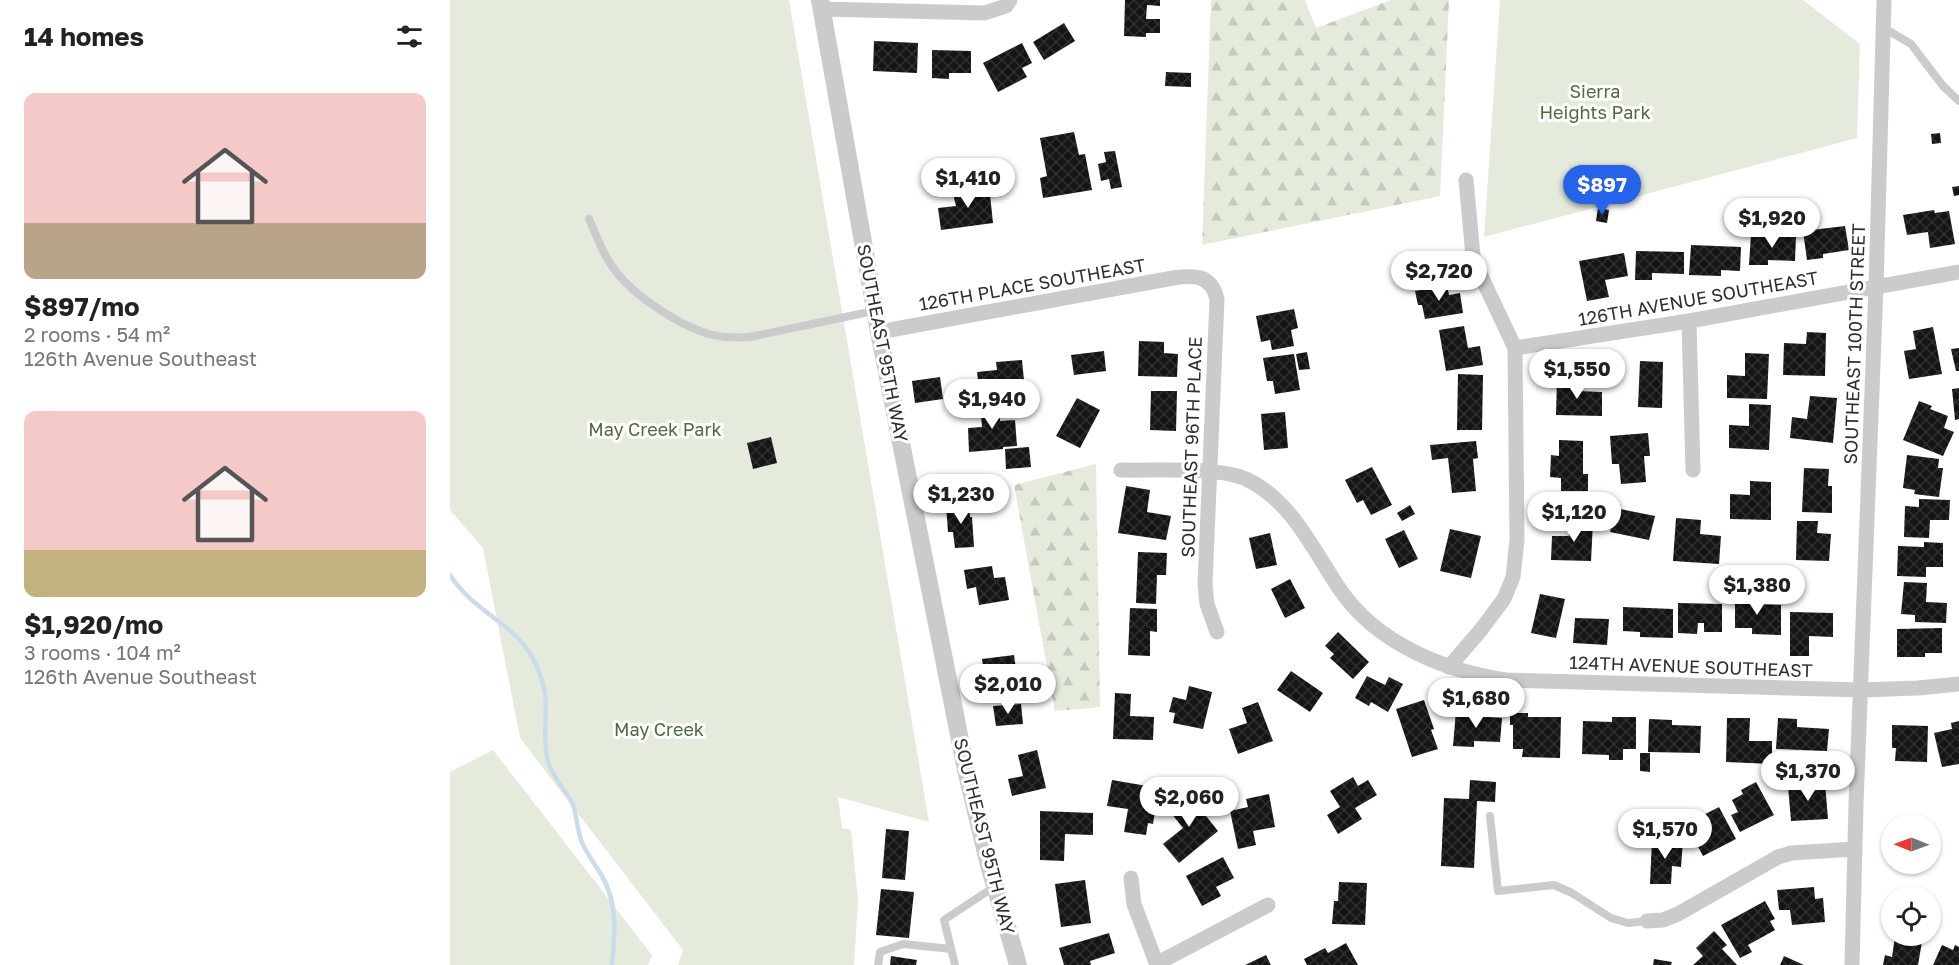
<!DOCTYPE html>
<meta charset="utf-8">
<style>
body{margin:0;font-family:"Golos Text",sans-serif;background:#f2f2f2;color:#222;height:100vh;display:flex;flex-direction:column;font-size:22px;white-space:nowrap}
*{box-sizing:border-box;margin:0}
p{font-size:20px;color:#767676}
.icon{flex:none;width:33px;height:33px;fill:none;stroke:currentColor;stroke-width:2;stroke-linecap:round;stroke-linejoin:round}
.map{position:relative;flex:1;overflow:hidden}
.side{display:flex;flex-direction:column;background:#fff;width:450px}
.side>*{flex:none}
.needle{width:39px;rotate:271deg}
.controls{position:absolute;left:1431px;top:814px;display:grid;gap:12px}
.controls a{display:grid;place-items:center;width:60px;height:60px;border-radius:50%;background:#fff;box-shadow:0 2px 4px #0004;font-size:30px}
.price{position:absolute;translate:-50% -51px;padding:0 14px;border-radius:21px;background:#fff;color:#222;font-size:20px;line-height:39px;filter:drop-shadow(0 2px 3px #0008)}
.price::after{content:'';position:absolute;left:50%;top:36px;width:18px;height:14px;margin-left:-9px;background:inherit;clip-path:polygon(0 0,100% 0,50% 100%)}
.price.current{background:#2563eb;color:#fff}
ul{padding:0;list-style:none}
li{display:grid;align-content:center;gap:12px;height:318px;padding:0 24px}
li span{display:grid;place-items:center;height:186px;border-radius:12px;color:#555}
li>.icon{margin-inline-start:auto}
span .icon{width:108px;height:108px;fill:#fffc;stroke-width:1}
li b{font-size:26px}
h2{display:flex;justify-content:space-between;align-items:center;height:72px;padding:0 24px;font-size:26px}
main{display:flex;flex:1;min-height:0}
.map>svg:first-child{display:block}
.forest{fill:url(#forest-firs)}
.park{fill:#e4ebdd}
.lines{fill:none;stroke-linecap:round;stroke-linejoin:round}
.stream{stroke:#cadcea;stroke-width:4.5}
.building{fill:url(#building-cross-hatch)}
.service{stroke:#cbcbcb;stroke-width:8}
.minor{stroke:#cbcbcb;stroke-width:15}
.tertiary{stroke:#cbcbcb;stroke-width:18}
.labels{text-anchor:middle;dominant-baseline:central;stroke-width:6;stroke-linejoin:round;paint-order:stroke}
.park-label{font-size:18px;fill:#50693d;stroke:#fff}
.street-label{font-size:18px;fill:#2e2e2e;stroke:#fff}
</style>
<main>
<section class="side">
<h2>14 homes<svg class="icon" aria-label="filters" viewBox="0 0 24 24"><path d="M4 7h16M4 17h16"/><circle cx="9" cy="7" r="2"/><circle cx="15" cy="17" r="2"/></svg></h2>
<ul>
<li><span style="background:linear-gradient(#f6c9c9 70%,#b9a48a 0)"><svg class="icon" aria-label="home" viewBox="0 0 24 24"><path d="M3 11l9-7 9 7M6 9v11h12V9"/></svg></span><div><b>$897/mo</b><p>2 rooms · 54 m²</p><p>126th Avenue Southeast</p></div></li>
<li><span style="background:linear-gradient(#f6c9c9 75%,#c2b280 0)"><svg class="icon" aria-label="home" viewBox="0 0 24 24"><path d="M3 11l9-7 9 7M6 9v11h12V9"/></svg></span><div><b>$1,920/mo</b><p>3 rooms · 104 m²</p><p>126th Avenue Southeast</p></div></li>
</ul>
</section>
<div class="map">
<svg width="1509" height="965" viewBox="0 0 1509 965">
<defs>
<pattern id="forest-firs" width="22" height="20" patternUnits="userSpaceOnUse" patternTransform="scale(1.5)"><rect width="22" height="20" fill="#e4ebdd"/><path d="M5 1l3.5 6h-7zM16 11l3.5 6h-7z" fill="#c4cabe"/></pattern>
<pattern id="building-cross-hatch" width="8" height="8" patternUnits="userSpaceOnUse" patternTransform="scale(1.5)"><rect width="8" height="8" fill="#151515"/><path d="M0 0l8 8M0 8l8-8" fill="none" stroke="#2f2f2f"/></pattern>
</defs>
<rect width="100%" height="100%" fill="#fff"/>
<!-- forest -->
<path class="forest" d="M761,0H855L866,28L941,0H999L990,196L752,245Z
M646,464L650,707L605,711L564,485Z"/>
<!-- park -->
<path class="park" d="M0,0H339L479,822L388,797L392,828L401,830L408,900L404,965H228L233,950L70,738L33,548L0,510Z
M1050,0H1353L1410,44L1407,138L1034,237Z
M43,750L202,955L198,965H0V772Z"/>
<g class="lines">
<!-- stream -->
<path class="stream" d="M0,575C22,610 60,621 81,655C87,666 93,680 95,693C98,716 92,739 98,761C102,778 116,789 123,805C127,816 127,829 131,840C136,853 145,864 152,876C168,903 165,935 162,965"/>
</g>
<!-- building -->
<path class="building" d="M675,0H710V6L697,5L696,19H710V33H696V37L674,36Z
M614,23L625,41L594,60L583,42Z
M424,41L468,43L467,73L423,71Z
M572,43L582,63L572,68L577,77L548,92L533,63Z
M482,50L521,51V73H499V79L482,78Z
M716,72L741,73V87L715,86Z
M624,132L629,155L635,154L642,190L593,198L590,178L597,176L590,138Z
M1490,133L1491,143L1482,144L1481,134Z
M665,151L672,187L661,189L659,179L651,181L648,164L656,162L654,152Z
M539,185L543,223L491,230L488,208L506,206L504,198L509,188Z
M1509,186V195L1504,196L1502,187Z
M1148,208L1159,210L1157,223L1146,221Z
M1484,210L1485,213L1499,211L1505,244L1480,248L1478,232L1457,235L1453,215Z
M1395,226L1399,250L1373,254V258L1357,260L1353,231Z
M1301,234L1346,236L1345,261L1318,260V265H1299Z
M1241,245L1291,247L1290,271L1271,270V276L1239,275Z
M1186,251L1234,252V274L1202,273V280H1185Z
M1174,253L1178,276L1155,280L1159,297L1137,301L1129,261Z
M997,285L999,295L1010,293L1013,313L975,319L972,305H968L965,291Z
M844,309L848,328L841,330L844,346L822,350L820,340L811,342L806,316Z
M1014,326L1018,348L1030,346L1033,365L996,371L989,330Z
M1483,327L1492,374L1459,379L1454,351L1466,349L1463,331Z
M1357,332L1376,333L1375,376L1333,375L1334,343L1356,344Z
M689,341L714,342V353L728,354L727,377L688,376Z
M1509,348V371H1506L1501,349Z
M654,351L656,371L624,375L621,355Z
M857,352L860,369L849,370L846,354Z
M1295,353L1319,354L1317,399L1277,398V375L1295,376Z
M844,354L850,390L825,394L823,381H817L813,358Z
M572,360L575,391L530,395L527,372L547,370L546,362Z
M1190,361L1213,362L1212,408L1188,407Z
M1008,374L1033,375L1032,430H1007Z
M490,377L493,399L465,403L462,381Z
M1107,379L1130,380L1129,391L1152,392V416L1106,415Z
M1509,388V419L1505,420L1502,389Z
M701,391H727L726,431L700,430Z
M1360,396L1387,398L1383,443L1340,438L1342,417L1357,419Z
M627,398L650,410L630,448L606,436Z
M549,400L550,421L565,420L567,446L553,447V449L519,452L518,428L532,427L530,401Z
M1469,401L1482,406L1480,409L1498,416L1494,428L1504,432L1493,456L1453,440Z
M1299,404L1321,405L1319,450L1279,448V425L1299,426Z
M835,412L838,448L814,450L811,414Z
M1198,433L1200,456H1194L1196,482L1171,484L1169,464H1162L1160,436Z
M321,437L327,463L303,469L297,443Z
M1109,440L1133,441V474H1138V491H1111V478L1100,477L1101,455L1109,456Z
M1026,441L1028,458L1023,459L1026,491L1002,493L998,458L982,460L980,445Z
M579,447L581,467L556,469L555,449Z
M1457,455L1489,459L1488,468H1493L1489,497L1464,494L1465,490L1453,488Z
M922,467L942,505L921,515L913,500L907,503L895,480Z
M1354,468L1379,469L1378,486H1382V513L1352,512Z
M1300,481L1321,482V520L1280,519V494L1300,495Z
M676,486L700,490L697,512L721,516L716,540L668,533Z
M1469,499L1500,500L1499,520H1480L1479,538L1454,537L1455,506L1469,507Z
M519,504L520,517H522L524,547L505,548L503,532H498L496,505Z
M960,505L965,514L952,521L947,513Z
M1165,508L1205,516L1199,540L1160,532Z
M1226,518L1251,520L1250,534L1271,536L1269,564L1223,561Z
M1347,521H1368L1367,533L1381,534L1379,561L1346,560Z
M1120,522H1143L1141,561L1101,560L1102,536H1119Z
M1000,529L1031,536L1021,578L990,571Z
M954,530L968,559L949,568L935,539Z
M820,533L827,565L806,569L799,538Z
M1474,542L1493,543V567H1476V577L1447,576L1448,546L1474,547Z
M688,552L717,553L716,575H707L706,604L686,603Z
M542,566L544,578L555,577L559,600L529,605L526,587L517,589L514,570Z
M840,579L855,608L835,618L821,589Z
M1454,582L1477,583L1476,602L1497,603L1496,623L1465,622V615L1451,614Z
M1090,594L1115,599L1106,638L1081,633Z
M1285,594H1303V604L1331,605V635L1302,634V628H1285Z
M1228,603L1272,604V632H1254V623H1248L1247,634L1228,633Z
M1173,607L1223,609V638L1190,637V632L1173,631Z
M680,608L707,609V632L700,631V656L678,655Z
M1340,612L1383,613V637L1359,636V656H1340Z
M1125,618L1159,619L1157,645L1123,643Z
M1492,628V653H1475V657H1447V629Z
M888,632L919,662L903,679L880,658L884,654L875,646Z
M564,655L567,676L535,680L532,659Z
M841,671L873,693L860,712L827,690Z
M917,676L935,685L939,677L953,684L938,712L921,702L919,706L905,698Z
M739,686L762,692L753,729L723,723L725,713L719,712L723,697L736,700Z
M665,693L681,694L680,716L704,717L703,740L663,739Z
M974,700L984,729L981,730L988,749L962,757L946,709Z
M808,702L823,741L788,754L779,729L797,723L792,708Z
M571,704L573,724L546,726L543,706Z
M1006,711L1025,712V716L1052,718L1050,742L1024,741V747L1003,746Z
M1060,713H1078V717H1111L1110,758L1072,757L1073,749H1063V725H1060Z
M1162,717H1186V749H1173V760H1159V755L1132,754L1133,721L1162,722Z
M1277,718H1300L1299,741H1322V764L1276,762Z
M1328,718L1347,719V727L1379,729L1377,751L1326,749Z
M1199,719L1222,720V725L1251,726L1250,753L1198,752Z
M1509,721V764L1492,767L1484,733L1502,729L1501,723Z
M1442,725L1478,726L1477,762L1445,761L1446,748H1442Z
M587,750L596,788L562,796L558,779L573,776L568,755Z
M1190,753H1200V772L1190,771Z
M903,777L908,786L918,780L927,795L905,808L912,819L888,834L877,815L890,807L880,791Z
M662,780L709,788L703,824L698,823L696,835L674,832L678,809L657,806Z
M1020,780L1046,782L1045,802L1027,801L1024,868L991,866L994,798L1019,799Z
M1306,782L1324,815L1290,832L1281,815L1288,812L1282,800L1293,794L1291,790Z
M1375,783L1378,819L1341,821L1338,786Z
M737,792L768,831L729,863L713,844L733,828L717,808Z
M819,794L825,827L803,831L806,845L788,849L780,811L798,807L796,799Z
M1269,807L1286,839L1253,856L1236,824Z
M590,811L643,813V835L615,834L614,861L590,860Z
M436,829L459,831L455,880L432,878Z
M1202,839L1233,840L1231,867L1222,866L1221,884H1200Z
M773,857L784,878L766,887L771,896L752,906L736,876Z
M635,880L641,923L611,927L605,884Z
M889,882L917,883L915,925L882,924L884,901H888Z
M1364,887L1365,899L1373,898L1375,922L1342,925L1340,910H1329L1327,890Z
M431,889L464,892L459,938L426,935Z
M1315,901L1325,919L1320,921L1325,930L1298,945L1302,952L1290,958L1271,925Z
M1264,931L1277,945L1272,949L1287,965H1243L1253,956L1246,948Z
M659,933L665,953L640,961L641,965H614L609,948Z
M1445,936H1473L1468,965H1433L1435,955L1442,957Z
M896,943L908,965H857L854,959L875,948L878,953Z
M1492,945L1503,950L1505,945L1509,947V965H1483Z
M816,955L821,965H795Z
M441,956L467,960L466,965H440Z
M1334,956L1354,965H1330Z
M1204,959L1222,962L1221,965H1203Z"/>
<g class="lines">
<!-- service -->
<path class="service" d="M1434,28L1461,44L1493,86L1509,101
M139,219C147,237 154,257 167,273C185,296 230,326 259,334C273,338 286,338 300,337L424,311
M1040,816L1048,891L1104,885L1122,893L1161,918L1178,923L1197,921
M428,965L430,952L453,944L501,949
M505,965L494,920L544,887"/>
<!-- minor -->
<path class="minor" d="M371,9L535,13L556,6L560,0
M1239,321L1243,470
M429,332L723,278C744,275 761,274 767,299L755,584L757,604L767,632
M1065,348L1239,321L1509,272
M671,470C705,471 770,466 798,480C843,502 864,552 891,591C928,644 995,671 1056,680L1411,690L1468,688L1509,684
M999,667L1030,631L1054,599L1063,577L1067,540L1065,348L1030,274L1023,256L1016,180
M681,878L684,904L707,965
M1197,921L1213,920L1228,914L1328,857L1341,853L1405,849
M706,964L818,905
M1402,965L1406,804L1426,287L1434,0"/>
<!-- tertiary -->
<path class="tertiary" d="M370,0L429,332L516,770L539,865L568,965"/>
</g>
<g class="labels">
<!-- park labels -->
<g class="park-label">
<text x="1145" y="91">Sierra<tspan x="1145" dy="21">Heights Park</tspan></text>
<text x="205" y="429">May Creek Park</text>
<text x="209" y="729">May Creek</text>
</g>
<!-- street labels -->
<g class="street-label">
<text transform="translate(582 284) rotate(-10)">126TH PLACE SOUTHEAST</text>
<text transform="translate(1248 298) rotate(-10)">126TH AVENUE SOUTHEAST</text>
<text transform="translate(433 343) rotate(79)">SOUTHEAST 95TH WAY</text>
<text transform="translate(1404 344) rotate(-88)">SOUTHEAST 100TH STREET</text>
<text transform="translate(741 447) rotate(-88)">SOUTHEAST 96TH PLACE</text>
<text transform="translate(1241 666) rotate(2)">124TH AVENUE SOUTHEAST</text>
<text transform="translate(535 836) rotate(76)">SOUTHEAST 95TH WAY</text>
</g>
</g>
</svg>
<div class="controls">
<a><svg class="needle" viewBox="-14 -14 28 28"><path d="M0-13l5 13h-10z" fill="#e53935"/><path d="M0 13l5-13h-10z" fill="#767676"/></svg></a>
<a><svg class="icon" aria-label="locate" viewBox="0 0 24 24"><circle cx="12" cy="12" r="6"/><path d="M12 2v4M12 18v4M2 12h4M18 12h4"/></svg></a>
</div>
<b class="price" style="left:518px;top:209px">$1,410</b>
<b class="price current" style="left:1152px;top:216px">$897</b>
<b class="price" style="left:1322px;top:249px">$1,920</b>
<b class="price" style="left:989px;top:302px">$2,720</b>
<b class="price" style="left:1127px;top:400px">$1,550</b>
<b class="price" style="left:542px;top:430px">$1,940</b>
<b class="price" style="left:511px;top:525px">$1,230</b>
<b class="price" style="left:1124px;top:543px">$1,120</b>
<b class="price" style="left:1307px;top:616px">$1,380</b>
<b class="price" style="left:558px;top:715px">$2,010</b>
<b class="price" style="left:1026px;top:729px">$1,680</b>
<b class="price" style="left:1358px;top:802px">$1,370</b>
<b class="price" style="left:739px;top:828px">$2,060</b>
<b class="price" style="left:1215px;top:860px">$1,570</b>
</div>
</main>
